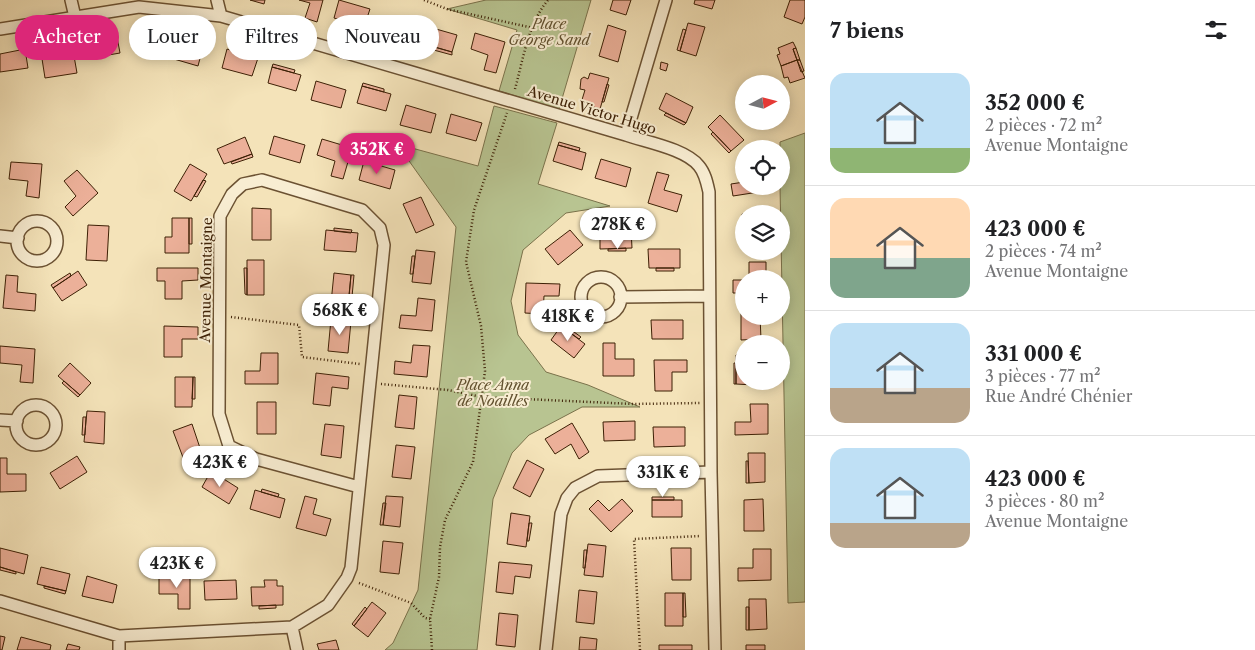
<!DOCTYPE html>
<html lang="fr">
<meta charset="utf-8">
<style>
body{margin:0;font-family:"Libre Caslon Text",serif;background:#f2f2f2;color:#202124;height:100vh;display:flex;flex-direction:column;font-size:19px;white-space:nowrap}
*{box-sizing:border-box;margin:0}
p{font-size:16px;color:#757577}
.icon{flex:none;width:28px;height:28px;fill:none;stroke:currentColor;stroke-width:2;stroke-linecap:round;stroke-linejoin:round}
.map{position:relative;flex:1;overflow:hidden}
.side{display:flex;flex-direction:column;background:#fff;width:450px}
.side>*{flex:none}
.banner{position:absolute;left:15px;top:15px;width:475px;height:45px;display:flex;gap:10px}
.needle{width:32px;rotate:83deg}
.buttons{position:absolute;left:735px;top:75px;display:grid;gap:10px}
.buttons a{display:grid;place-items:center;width:55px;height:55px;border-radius:50%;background:#fff;box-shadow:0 2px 12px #0003;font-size:25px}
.price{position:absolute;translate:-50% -42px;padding:0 11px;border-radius:18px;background:#fff;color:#222;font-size:16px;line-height:32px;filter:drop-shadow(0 1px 2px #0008)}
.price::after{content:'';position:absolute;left:50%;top:30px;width:15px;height:11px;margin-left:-8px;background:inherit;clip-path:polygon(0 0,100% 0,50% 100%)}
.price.active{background:#db2777;color:#fff}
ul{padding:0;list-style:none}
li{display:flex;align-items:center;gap:15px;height:125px;padding:0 25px}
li+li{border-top:1px solid #e0e0e0}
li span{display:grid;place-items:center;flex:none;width:140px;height:100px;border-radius:15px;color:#555}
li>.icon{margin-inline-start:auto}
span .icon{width:60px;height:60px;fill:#fffc;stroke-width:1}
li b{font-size:21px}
h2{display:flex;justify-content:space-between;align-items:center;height:60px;padding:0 25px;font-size:21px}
.chip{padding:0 18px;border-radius:22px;background:#fff;box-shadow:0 2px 12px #0003;font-size:18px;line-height:45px}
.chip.active{background:#db2777;color:#fff}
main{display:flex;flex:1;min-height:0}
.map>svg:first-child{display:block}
.green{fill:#b8c491;stroke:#7a724b}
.building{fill:#ecb099;stroke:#3d2005}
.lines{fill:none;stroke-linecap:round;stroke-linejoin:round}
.street-casing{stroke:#6b5132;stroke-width:14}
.path{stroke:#3d2005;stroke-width:2.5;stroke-dasharray:1 2.5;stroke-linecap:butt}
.street{stroke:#f8edd2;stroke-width:11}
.labels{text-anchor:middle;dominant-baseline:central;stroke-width:4;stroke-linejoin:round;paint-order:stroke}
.park-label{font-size:14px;font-style:italic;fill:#62512f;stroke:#f8edd2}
.street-label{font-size:14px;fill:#3d2005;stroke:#f8edd2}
</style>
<main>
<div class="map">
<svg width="805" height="650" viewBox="0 0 805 650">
<rect width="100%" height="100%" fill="#f4e3b9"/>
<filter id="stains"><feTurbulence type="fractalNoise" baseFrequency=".004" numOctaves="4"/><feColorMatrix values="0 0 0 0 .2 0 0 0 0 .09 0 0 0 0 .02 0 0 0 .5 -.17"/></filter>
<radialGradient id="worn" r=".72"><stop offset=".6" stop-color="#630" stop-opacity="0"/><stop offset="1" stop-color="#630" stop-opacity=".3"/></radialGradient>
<!-- green -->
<path class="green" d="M486,0H591L559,109L499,91L517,30L447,9Z
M494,106L557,123L538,184L610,206L566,213L523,250L511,301L518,335L546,372L588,385L640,407H582L529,435L512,453L493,499L477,650H385L393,643L418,590L456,227L397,144L478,166Z
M805,133V602L788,603L780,186L781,149H780V142Z"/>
<!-- building -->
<path class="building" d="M250,0H265L264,4Z
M299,0H323L317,22L305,18L310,3Z
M339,0L370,9L364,27L334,18Z
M613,0H631L626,15L610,10Z
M695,0H715L712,9L694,4Z
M790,0H805V17L802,24L784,17Z
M383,16L413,25L408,43L377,35Z
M688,23L705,27L696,56L680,51Z
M608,25L626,31L618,62L599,56Z
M429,27L457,35L452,52L424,44Z
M683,29L686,30L680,51L677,50Z
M475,33L505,42L496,73L484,70L488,55L471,49Z
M117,37L120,53L91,58L88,42Z
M172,38L203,47L198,66L167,57Z
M793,42L796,48L793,49L797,60L781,66L777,55L780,54L778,48Z
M53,43L55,59L74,56L77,73L45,78L40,46Z
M431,46L452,52V55L430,49Z
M796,48L800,60H797L793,49Z
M25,49L28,68L0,72V54Z
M227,49L258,58L252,76L222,68Z
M235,49L252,54L251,56L234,51Z
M797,60H800L804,71L801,72Z
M797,60L805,78L790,83L788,77L784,78L781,66Z
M661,62L668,64L666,71L660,69Z
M273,64L295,70L294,73L272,67Z
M272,67L301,75L296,91L268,83Z
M590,73L609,78L600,109L581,103L585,90L580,89L581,79L584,77L588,79Z
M316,81L346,90L341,108L311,100Z
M363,83L384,89V92L362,86Z
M607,84L609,85L604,102H602Z
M362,86L391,94L386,111L357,103Z
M666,93L693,107L686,123L659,109Z
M406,105L436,114L431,133L400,125Z
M666,113L686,123L684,125L664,115Z
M451,114L482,123L476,141L446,133Z
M720,115L744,140L731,151L708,127Z
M713,132L731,151L729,153L711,134Z
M274,136L305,145L300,163L269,154Z
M245,137L252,154L224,164L217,149Z
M322,139L352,148L343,179L331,176L335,161L317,155Z
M559,142L580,148L579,151L558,145Z
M558,145L586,153L582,170L553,161Z
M252,154L253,157L232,164L231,162Z
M601,159L631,168L626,187L595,178Z
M364,161L395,170L390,189L359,180Z
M11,162L42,164L39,198L26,196L28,181L9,179Z
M190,164L207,174L191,201L174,191Z
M77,170L98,193L73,216L65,207L76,196L64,181Z
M657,172L669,175L664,190L682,195L677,212L648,203Z
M203,180L206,181L197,197L194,196Z
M744,182V186H765V191L733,196L731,184Z
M421,197L434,225L416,233L403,204Z
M252,208L271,209V240H252Z
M742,214H751H744V246H742Z
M172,218H189V253H165V237H172Z
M189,218H192V244H189Z
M88,225L109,226L107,261L86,260Z
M334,228L352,230L351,233L334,231Z
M631,229L632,248L600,249V230Z
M326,230L358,233L356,252L324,250Z
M570,230L583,245L558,265L545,249Z
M626,248V251H608V249Z
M648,249H680V268H649Z
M416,250L435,252L431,284L412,282Z
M412,256H415L413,274H410Z
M247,260H264V295H247Z
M749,262H766V279H749Z
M157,268H198V280L182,281V299H165V281H157Z
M244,268H247V295L245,294Z
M656,268H674V271H656Z
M78,271L87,285L62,301L53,288Z
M70,273L71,276L53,288L51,285Z
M334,273L351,275L348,305L331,303Z
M6,275L18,276L17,292L36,294L35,311L3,308Z
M351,275H354L352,297H349Z
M733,280H744V293H733Z
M526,283L560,284L559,296H544L543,314L525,313Z
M418,298L435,300L432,331L399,328L401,315L416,316Z
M741,307H744V316H760L761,339L741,340Z
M331,319L351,321L348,353L328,351Z
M651,320H683V339H652Z
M563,324L581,337L579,339L561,326Z
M164,326L198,327V339H182V357H164Z
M561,326L585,344L574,358L551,340Z
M603,343H615V359H634V376H603Z
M413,345L430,346L427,377L394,374L395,361L411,363Z
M0,346L35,349L33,383L20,382L22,365L0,363Z
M261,353H278V384H245V371H260Z
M736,355H744V381H754V385L736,384Z
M654,360H687V372H672V391H655Z
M70,363L91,383L80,395L58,376Z
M734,363H736V384H734Z
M316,373L349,377L348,389L332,387L330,406L313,404Z
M175,377H193L192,407H175Z
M193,377H195V399H192Z
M64,381L80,395L78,397L62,383Z
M399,395L417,397L414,429L395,427Z
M257,402H276V434H257Z
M750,404H768V434L735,435V422H751Z
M87,411L105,412L104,444L84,442Z
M83,417H86L85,435H82Z
M635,421V440L604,441L603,422Z
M572,423L589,452L579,459L571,444L555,454L545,439Z
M192,424L202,454L184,460L173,431Z
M325,424L344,426L341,458L321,455Z
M653,427H685V446L654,447Z
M396,445L415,447L411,479L392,477Z
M748,453H765V482L749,483Z
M77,456L87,472L60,489L50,473Z
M0,458H7V474H26V491L0,492Z
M527,460L544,469L530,497L513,488Z
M746,461H748L749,483H746Z
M211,471L238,488L229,504L202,487Z
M262,489L279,494L278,497L261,492Z
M255,490L285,499L280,518L250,509Z
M305,496L317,499L313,514L331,519L326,536L296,528Z
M386,496L403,497L400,527L383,525Z
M652,497H674V500H652Z
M622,499L633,511L611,532L589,509L598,500L609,511Z
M763,499L764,531H744V500Z
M652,500H682V517H652Z
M383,503H386L383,525H380Z
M511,513L530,516L526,547L507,544Z
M529,523H532L529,541H527Z
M383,541L403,543L399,574L380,572Z
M588,544L606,546L603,577L584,575Z
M0,548L28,555L24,574L0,567Z
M671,548H691V580H672Z
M753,549H771V580L738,581V568H753Z
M584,550H587L585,568H583Z
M499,562L532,565L530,578L515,576L513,594L496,592Z
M0,567L16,572V574L0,570Z
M41,567L70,574L66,591L37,584Z
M87,576L117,585L113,603L82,596Z
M190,576V609H178V594H159V577Z
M236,580L237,599L205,600L204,581Z
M264,580H277V586H283V605L252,606L251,587H265Z
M44,586L66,591L65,594L44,588Z
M579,590L597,592L594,624L576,622Z
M665,593H683V626H665Z
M683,593H685L686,617H683Z
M749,599H766L767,629L749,630Z
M372,602L386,613L368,637L354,626Z
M276,605V608L259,609V606Z
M365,607L367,609L354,626L352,624Z
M746,607H749V630H746Z
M499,613L518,615L515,647L496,645Z
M0,636L5,637L2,650H0Z
M21,637L51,645L50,650H17Z
M580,637L597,639L596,650H579Z
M336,640L339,650H319L317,644Z
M68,644L80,647L79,650H66Z
M659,645H692V650H659Z
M746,645H765V650H746Z"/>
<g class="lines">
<defs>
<path id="street" d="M71,0L75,17
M217,0L221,16
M0,29L139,7L221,16L626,135C646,142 686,149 699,166C705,173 707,183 709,192L711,472L715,650
M626,135L666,0
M17 241a20 20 0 1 1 40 0a20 20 0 1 1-40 0Z
M0,236L18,238
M581 297a20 20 0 1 1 40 0a20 20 0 1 1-40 0Z
M620,297L709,296
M16 425a20 20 0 1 1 40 0a20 20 0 1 1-40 0Z
M0,420L17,421
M0,601L119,636V650
M292,627L297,650
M119,636L292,627L328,605L347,578L351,568C362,461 373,353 384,245L380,228L362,210L262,180L243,184L232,194L220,216L219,414L229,446L256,459L359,487
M546,650L561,514L567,498L575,488L598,476L711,472"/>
</defs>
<!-- street casing -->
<use href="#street" class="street-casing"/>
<!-- path -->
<path class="path" d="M424,0L447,9L533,28
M515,89C523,60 528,24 548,0
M231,317L299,325L302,357L360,364
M381,384L448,390L482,397L633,404L700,403
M359,583L411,603L425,618L430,619
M432,650L430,619L439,577L440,547L445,520L473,462L485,371L481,326L466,262L474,210L507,113
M640,650L634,539L701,536"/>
<!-- street -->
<use href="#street" class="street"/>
</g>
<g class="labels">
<!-- park labels -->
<g class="park-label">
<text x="549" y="24">Place<tspan x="549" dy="16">George Sand</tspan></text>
<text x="493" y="385">Place Anna<tspan x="493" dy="16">de Noailles</tspan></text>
</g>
<!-- street labels -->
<g class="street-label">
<text transform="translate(592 110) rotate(17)">Avenue Victor Hugo</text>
<text transform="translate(206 280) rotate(-89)">Avenue Montaigne</text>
</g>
</g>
<rect width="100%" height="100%" filter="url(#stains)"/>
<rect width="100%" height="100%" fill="url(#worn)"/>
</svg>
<div class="buttons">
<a><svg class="needle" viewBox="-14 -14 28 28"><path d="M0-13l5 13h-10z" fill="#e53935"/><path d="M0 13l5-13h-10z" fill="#757577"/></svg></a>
<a><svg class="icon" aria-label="locate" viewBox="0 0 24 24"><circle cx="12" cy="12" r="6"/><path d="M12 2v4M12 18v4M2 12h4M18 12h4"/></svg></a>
<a><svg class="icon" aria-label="layers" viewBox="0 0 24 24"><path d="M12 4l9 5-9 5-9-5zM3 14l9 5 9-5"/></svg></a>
<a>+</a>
<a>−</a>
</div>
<b class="price active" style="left:377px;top:175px">352K €</b>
<b class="price" style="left:618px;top:250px">278K €</b>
<b class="price" style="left:340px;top:336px">568K €</b>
<b class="price" style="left:568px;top:342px">418K €</b>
<b class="price" style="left:220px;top:488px">423K €</b>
<b class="price" style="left:663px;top:498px">331K €</b>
<b class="price" style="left:177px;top:589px">423K €</b>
<div class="banner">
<a class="chip active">Acheter</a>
<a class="chip">Louer</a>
<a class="chip">Filtres</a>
<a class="chip">Nouveau</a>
</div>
</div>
<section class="side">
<h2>7 biens<svg class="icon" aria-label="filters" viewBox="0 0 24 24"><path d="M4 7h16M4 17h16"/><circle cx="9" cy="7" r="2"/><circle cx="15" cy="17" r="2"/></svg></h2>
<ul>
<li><span style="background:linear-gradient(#bfe0f5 75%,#8fb573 0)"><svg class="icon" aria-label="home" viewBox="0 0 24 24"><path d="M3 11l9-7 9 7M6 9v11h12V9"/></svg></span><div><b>352 000 €</b><p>2 pièces · 72 m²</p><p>Avenue Montaigne</p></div></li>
<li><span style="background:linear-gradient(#ffd9b3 60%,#7fa58c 0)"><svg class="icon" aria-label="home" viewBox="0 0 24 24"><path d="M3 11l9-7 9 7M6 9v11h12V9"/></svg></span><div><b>423 000 €</b><p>2 pièces · 74 m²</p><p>Avenue Montaigne</p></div></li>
<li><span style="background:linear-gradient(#bfe0f5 65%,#b9a48a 0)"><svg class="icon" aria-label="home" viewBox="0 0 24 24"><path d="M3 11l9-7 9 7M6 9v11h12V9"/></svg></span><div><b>331 000 €</b><p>3 pièces · 77 m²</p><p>Rue André Chénier</p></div></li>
<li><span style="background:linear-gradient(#bfe0f5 75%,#b9a48a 0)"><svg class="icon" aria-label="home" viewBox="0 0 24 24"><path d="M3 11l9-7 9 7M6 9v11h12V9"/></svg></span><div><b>423 000 €</b><p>3 pièces · 80 m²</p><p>Avenue Montaigne</p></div></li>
</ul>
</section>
</main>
